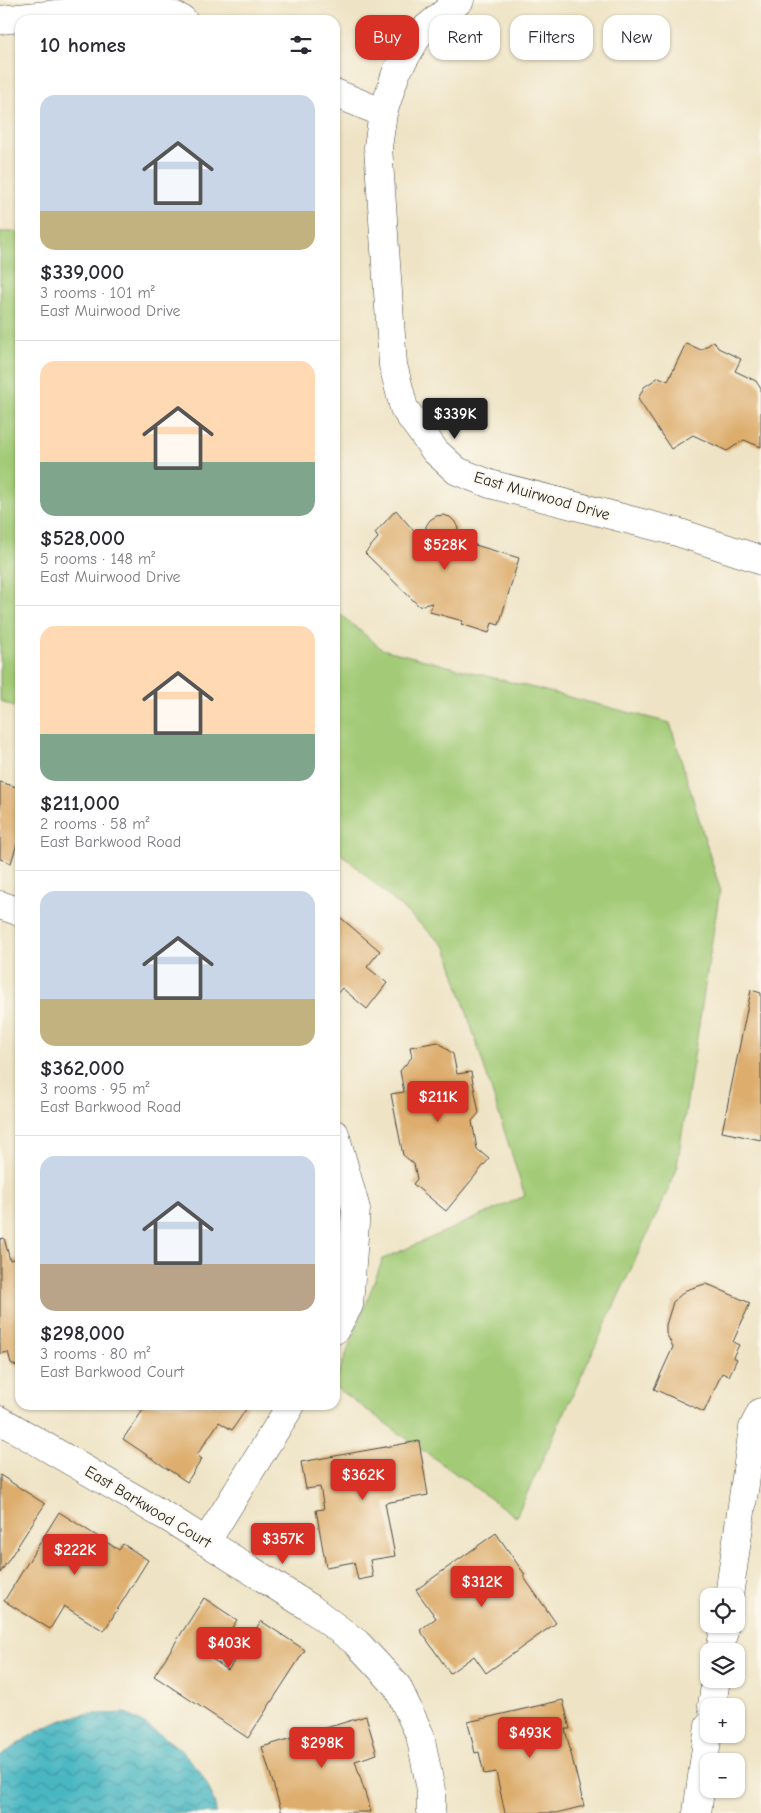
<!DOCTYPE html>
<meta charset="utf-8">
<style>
body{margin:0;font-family:"Comic Neue",sans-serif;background:#f7f7f7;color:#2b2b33;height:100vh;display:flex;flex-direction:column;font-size:19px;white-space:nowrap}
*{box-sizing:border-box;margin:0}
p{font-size:16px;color:#7c7c81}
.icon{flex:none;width:28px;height:28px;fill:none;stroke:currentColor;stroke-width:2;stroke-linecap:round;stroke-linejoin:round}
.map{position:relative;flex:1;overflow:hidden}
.panel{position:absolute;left:15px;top:15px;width:325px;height:1395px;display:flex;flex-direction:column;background:#fff;border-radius:15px;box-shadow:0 1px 4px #0004}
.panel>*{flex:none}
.top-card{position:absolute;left:355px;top:15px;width:330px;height:45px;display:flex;gap:10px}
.fabs{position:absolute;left:700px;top:1588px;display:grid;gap:10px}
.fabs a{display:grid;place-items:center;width:45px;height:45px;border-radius:10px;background:#fff;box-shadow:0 1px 4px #0004;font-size:25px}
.price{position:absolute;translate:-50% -42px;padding:0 11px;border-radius:5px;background:#d93025;color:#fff;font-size:16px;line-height:32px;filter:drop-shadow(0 1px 2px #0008)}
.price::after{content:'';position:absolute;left:50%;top:30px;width:15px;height:11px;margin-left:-8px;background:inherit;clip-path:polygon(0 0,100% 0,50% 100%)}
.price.current{background:#222;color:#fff}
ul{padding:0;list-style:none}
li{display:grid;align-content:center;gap:10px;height:265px;padding:0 25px}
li+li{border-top:1px solid #e1e1e2}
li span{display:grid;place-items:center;height:155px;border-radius:15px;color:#555}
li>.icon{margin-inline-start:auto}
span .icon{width:90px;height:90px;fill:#fffc;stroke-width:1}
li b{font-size:21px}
h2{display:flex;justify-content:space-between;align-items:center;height:60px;padding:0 25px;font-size:21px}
.pill{padding:0 18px;border-radius:15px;background:#fff;box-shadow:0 1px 4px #0004;font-size:18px;line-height:45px}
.pill.current{background:#d93025;color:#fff}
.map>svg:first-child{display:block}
.green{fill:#a3cb77;stroke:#677b51}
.water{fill:url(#water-waves);stroke:#3a7176}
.building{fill:#ddad6d}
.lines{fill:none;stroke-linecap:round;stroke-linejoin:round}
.minor-casing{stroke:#484742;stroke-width:29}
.minor{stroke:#fff;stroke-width:28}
.labels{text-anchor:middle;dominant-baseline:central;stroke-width:4;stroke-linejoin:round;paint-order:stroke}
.street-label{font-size:16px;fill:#2b2b2b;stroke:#fbf7ec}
</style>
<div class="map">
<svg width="761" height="1813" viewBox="0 0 761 1813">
<defs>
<pattern id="water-waves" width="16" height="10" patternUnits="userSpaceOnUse" patternTransform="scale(1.25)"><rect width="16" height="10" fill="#49b7c2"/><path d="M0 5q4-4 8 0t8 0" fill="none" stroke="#3d959e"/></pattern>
</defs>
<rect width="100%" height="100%" fill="#fbf7ec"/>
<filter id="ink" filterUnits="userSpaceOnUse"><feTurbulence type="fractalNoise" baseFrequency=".02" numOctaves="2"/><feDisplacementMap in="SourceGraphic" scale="10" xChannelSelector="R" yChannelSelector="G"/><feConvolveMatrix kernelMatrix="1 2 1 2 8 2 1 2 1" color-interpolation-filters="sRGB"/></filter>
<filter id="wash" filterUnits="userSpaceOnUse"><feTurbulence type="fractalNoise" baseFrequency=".0096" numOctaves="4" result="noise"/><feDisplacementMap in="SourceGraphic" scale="20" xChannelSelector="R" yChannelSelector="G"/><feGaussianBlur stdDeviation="1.12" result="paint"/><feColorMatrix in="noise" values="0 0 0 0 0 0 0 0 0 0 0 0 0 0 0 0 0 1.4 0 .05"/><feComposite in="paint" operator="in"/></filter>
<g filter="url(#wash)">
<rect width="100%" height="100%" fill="#eee3c4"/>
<!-- green -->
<path class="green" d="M0,232H20V709L0,701Z
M335,610L382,649L670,723L720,889L676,1172L516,1517L335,1387V1383L383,1259L525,1196L446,947L335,848Z"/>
<!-- water -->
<path class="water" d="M126,1713C160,1734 194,1752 210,1791C213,1799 216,1805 216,1813H0V1757C24,1739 53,1719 83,1715C97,1713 112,1714 126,1713Z"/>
<g id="blocks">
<!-- building -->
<path class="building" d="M714,341L718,348L741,359L735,371L756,381L761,389V447L744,440L727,451L693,435L671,449L638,399L644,387L659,377L668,381L686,343L701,350Z
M396,510L418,536L426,533V526L430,520L436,516L443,515L450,517L455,522L458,528L455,539L519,558L499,625L492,623L489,633L461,624L463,621L430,612L432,603L419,606L365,553L378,538L375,533Z
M0,782L20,788V834L11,863L0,859Z
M335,913L380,951L367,967L387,983L367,1009L342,988L335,996Z
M751,990L761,993V1140L722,1132Z
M438,1042L453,1054L457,1074L471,1072L479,1113L472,1121L477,1149L489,1159L446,1211L413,1184L417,1179L414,1164L403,1155L391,1094L404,1092L400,1071L412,1057L410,1047Z
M4,1238L10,1260L20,1257V1368L11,1363L8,1352L0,1354V1239Z
M705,1284L712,1286L750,1303L733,1342L739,1345L733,1357L737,1359L729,1376L722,1373L704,1412L654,1389L673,1347L666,1333V1325L673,1302L686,1290Z
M136,1405H249L232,1430L219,1422L197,1455L202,1459L187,1482L123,1439L143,1410Z
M419,1441L428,1495L385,1503L395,1556L370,1560L373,1577L358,1580L354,1562L326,1567L316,1510L324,1509L320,1487L306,1489L301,1462Z
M0,1475L45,1504L0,1573Z
M59,1512L119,1550L123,1544L148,1560L104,1631L64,1606L50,1629L4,1601Z
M496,1533L525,1575L523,1576L556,1623L486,1673L474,1656L450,1673L420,1630L436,1618L416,1590Z
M204,1598L237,1620L221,1644L214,1640L205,1654L228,1670L261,1621L305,1650L248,1738L154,1676Z
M563,1700L570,1729H565L584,1806L556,1813H505L496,1772L484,1774L479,1752L475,1753L468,1722Z
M366,1716L377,1754L355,1761L371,1812L282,1813L262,1747Z"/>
</g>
</g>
<g filter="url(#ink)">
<use href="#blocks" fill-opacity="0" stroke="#484742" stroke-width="1"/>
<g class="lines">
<defs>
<path id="minor" d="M0,20L132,6L175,16L183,20
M335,93L383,113L396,73L419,34L460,0
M383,113L378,147L393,365L404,408L435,451L457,471L490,484L677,532L756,558L761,561
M0,905L20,912
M335,1134L356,1209L349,1305L335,1330
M0,1420L172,1520L309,1607L357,1643L397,1686L420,1735L431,1790V1813
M206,1542L291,1405
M729,1596L753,1428L761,1412
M720,1651L725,1624
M712,1706L716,1679
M697,1813L709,1726"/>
</defs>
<!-- minor casing -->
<use href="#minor" class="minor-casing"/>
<!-- minor -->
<use href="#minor" class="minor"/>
</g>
</g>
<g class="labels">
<!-- street labels -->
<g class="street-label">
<text transform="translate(542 496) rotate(16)">East Muirwood Drive</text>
<text transform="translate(148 1507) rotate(31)">East Barkwood Court</text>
</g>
</g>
</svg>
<div class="fabs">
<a><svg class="icon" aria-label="locate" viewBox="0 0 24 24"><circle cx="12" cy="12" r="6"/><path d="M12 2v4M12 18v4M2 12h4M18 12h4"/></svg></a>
<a><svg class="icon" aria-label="layers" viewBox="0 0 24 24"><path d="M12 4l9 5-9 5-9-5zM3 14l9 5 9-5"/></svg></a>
<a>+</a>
<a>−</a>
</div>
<b class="price current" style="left:455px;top:440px">$339K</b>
<b class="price" style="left:445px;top:571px">$528K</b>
<b class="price" style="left:438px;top:1123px">$211K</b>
<b class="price" style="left:363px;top:1501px">$362K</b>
<b class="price" style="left:283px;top:1565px">$357K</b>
<b class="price" style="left:75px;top:1576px">$222K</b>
<b class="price" style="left:482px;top:1608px">$312K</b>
<b class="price" style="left:229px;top:1669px">$403K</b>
<b class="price" style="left:530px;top:1759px">$493K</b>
<b class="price" style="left:322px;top:1769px">$298K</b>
<div class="top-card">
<a class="pill current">Buy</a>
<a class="pill">Rent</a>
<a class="pill">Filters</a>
<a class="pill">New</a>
</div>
<section class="panel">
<h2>10 homes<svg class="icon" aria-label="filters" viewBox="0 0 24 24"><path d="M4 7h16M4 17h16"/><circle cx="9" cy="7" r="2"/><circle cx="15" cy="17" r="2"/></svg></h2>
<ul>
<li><span style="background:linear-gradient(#c9d6e8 75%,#c2b280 0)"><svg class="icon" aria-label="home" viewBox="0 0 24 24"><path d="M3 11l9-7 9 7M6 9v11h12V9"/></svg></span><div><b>$339,000</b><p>3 rooms · 101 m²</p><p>East Muirwood Drive</p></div></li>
<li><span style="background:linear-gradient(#ffd9b3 65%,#7fa58c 0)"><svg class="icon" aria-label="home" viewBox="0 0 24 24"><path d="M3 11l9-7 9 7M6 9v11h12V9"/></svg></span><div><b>$528,000</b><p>5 rooms · 148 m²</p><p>East Muirwood Drive</p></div></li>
<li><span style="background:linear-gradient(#ffd9b3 70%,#7fa58c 0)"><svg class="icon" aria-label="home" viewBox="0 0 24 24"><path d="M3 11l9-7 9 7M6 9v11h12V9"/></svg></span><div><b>$211,000</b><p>2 rooms · 58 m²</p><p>East Barkwood Road</p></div></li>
<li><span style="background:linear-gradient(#c9d6e8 70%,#c2b280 0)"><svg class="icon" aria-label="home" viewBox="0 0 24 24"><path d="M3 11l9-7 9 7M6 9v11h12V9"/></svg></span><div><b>$362,000</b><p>3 rooms · 95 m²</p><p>East Barkwood Road</p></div></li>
<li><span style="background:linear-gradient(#c9d6e8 70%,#b9a48a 0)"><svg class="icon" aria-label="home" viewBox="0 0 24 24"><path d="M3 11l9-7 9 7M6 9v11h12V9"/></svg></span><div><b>$298,000</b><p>3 rooms · 80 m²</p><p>East Barkwood Court</p></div></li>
</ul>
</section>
</div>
